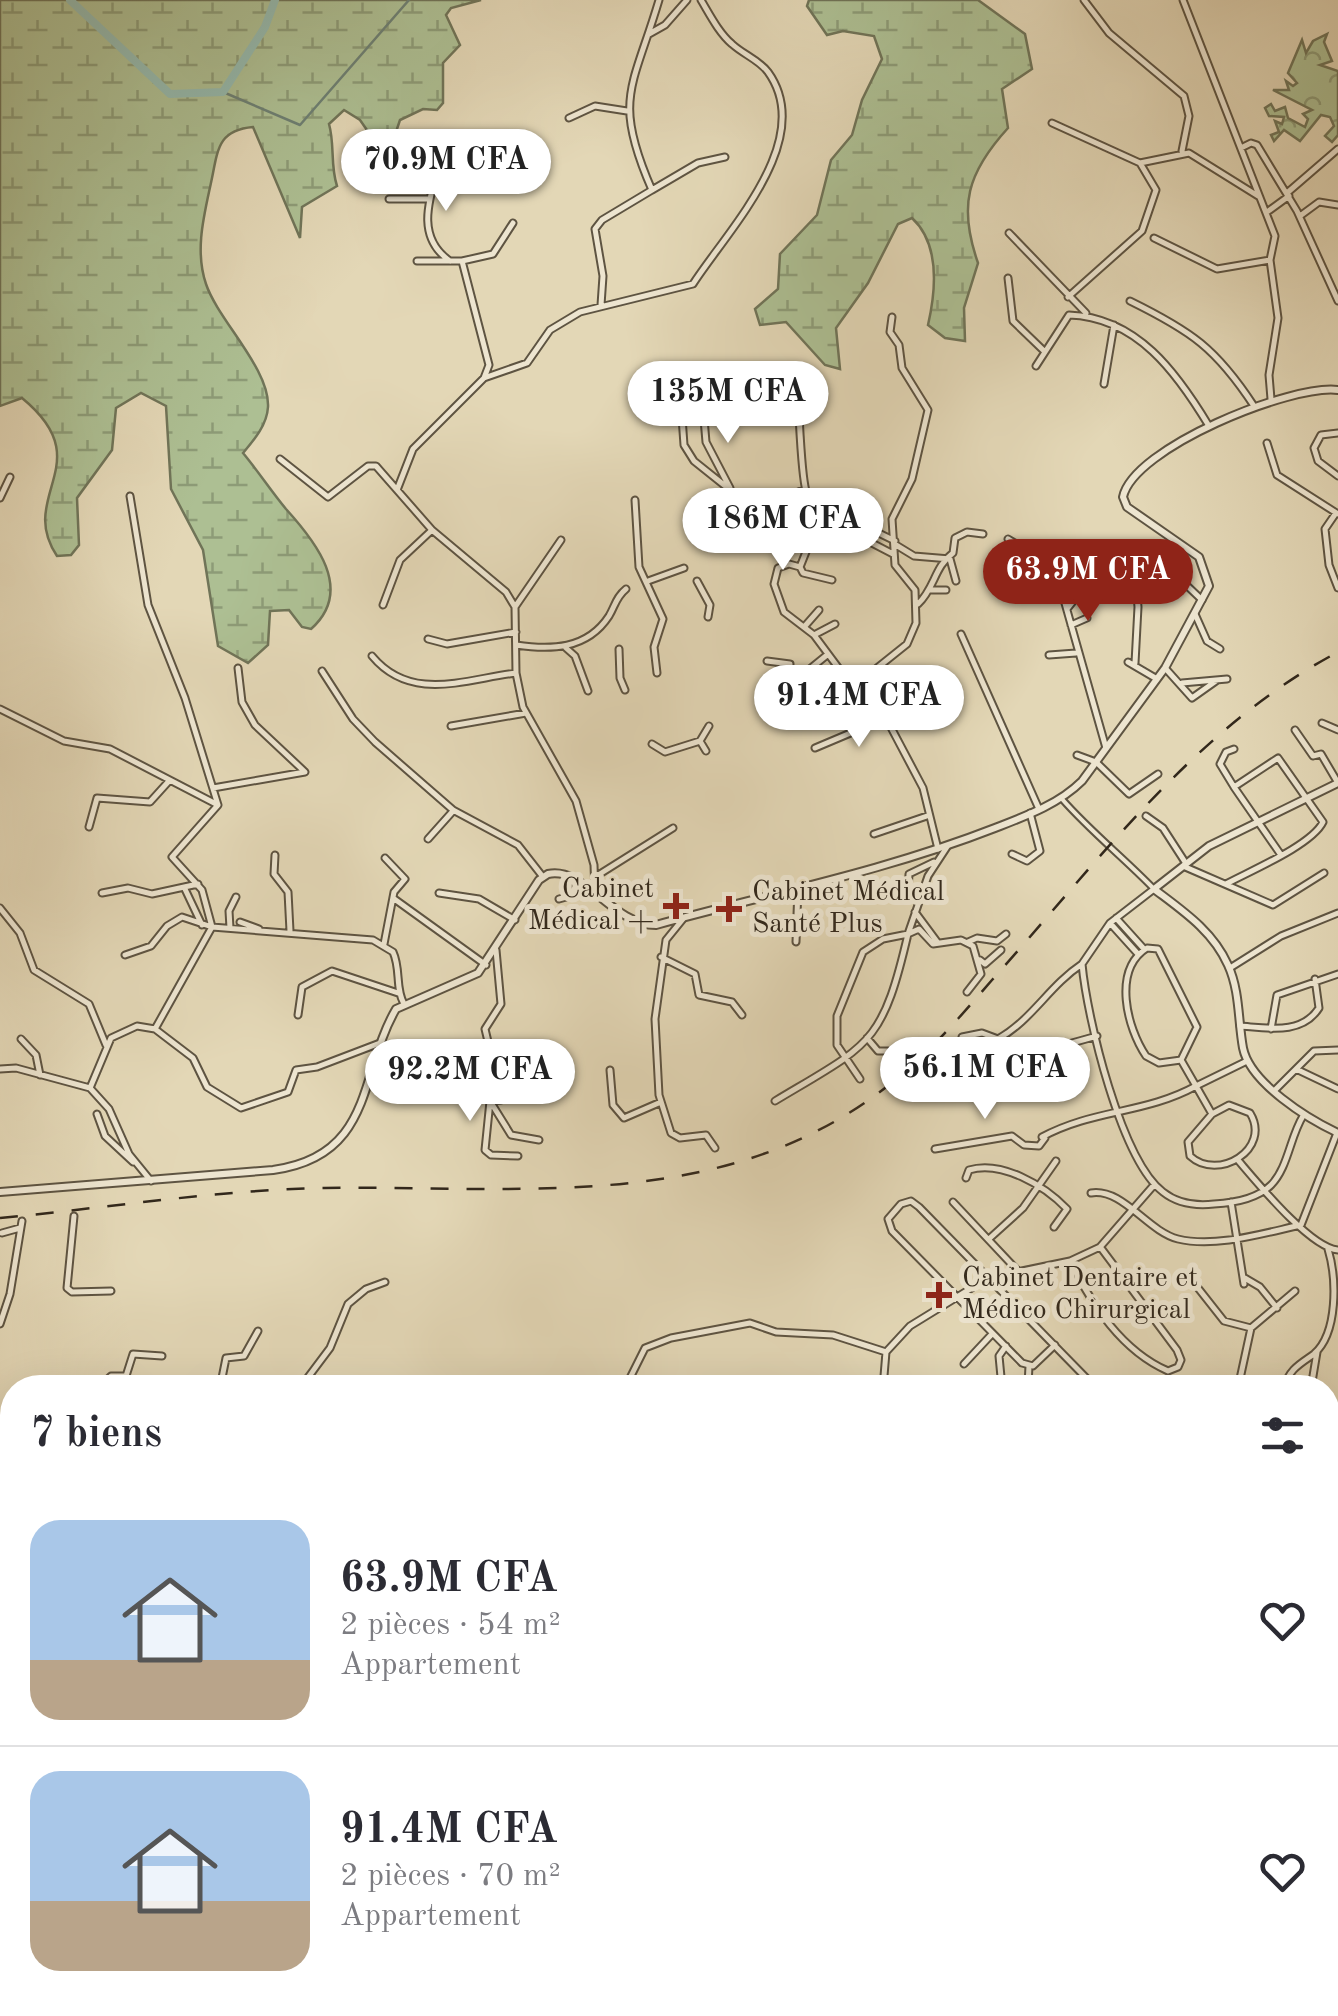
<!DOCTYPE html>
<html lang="fr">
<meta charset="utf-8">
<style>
body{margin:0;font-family:"Old Standard TT",serif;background:#f2f2f3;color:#2b2b33;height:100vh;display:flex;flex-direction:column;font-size:38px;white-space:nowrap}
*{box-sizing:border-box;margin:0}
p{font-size:32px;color:#7c7c81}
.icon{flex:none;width:55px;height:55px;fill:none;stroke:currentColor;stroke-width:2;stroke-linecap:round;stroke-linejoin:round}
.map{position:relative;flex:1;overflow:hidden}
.side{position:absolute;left:0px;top:1375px;width:1340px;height:642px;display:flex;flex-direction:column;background:#fff;border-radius:40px 40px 0 0;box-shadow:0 10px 40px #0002}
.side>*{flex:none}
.price{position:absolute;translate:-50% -85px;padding:0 22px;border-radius:35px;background:#fff;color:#222;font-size:32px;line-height:65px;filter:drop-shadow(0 2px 5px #0008)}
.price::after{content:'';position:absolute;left:50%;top:60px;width:30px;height:22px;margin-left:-15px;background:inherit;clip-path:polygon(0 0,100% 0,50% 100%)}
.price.selected{background:#8f2418;color:#fff}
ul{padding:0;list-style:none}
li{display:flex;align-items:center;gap:30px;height:250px;padding:0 30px}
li+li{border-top:2px solid #e1e1e2}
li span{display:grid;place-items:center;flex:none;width:280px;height:200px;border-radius:30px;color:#555}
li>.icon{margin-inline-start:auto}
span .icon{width:120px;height:120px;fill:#fffc;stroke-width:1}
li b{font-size:42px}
h2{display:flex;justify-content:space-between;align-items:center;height:120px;padding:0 30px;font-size:42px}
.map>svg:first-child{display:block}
.forest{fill:url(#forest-crowns);stroke:#707458;stroke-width:2.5}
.wetland{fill:url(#wetland-marsh);stroke:#707458;stroke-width:2.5}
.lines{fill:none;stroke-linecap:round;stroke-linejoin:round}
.stream{stroke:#6d8074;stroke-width:2.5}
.river{stroke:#95baae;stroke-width:8}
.pedestrian-casing{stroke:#5e5442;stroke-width:8}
.minor-casing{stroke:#5e5442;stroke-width:9}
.tertiary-casing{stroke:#5e5442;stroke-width:10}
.pedestrian{stroke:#ede5d0;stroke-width:4}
.minor{stroke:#ede5d0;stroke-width:5}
.tertiary{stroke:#ede5d0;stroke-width:6}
.rail{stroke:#32281c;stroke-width:2.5;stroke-dasharray:18 18;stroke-linecap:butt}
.poi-dot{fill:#8f2418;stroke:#ede5d0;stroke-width:4}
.labels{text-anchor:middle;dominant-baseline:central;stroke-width:10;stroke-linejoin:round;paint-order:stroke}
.poi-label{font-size:28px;fill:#32281c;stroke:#ede5d0;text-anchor:start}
</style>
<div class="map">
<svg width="1338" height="2016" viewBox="0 0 1338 2016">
<defs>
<pattern id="forest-crowns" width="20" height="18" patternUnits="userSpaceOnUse" patternTransform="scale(2.5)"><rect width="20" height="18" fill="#adbf93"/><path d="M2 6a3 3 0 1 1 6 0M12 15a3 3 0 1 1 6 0" fill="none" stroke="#8d9b77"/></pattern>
<pattern id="wetland-marsh" width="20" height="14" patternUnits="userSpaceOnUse" patternTransform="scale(2.5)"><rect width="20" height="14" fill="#adbf93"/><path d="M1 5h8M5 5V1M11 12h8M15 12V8" fill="none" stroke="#8d9b77"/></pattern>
</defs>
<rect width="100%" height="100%" fill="#e3d7b6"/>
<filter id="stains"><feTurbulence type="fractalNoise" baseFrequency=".002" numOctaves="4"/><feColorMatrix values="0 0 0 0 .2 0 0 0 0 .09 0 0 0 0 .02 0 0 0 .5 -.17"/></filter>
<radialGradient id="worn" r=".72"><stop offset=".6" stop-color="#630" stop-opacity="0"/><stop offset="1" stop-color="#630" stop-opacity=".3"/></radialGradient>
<!-- forest -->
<path class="forest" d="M1327,34L1324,42L1332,61L1320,65L1338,71V135L1332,142L1325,136L1334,126L1330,117L1321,115L1300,141L1284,130L1274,141L1271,135L1279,132L1275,121L1282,124L1284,117L1269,116L1265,108L1271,104L1275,111L1285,107L1288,118L1305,127L1308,119L1303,114L1312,110L1273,90H1289L1286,81L1293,86L1297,83L1288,73L1302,40L1306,53L1313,41Z"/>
<!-- wetland -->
<path class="wetland" d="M0,0H481L451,8L446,15L460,45L443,63V103L437,110L423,109L400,120L396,132L378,146L360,120L344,110L329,124C335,145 330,165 337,186L302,207L300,238L253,127C219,130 218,148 212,178C205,212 194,249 206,284C218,320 270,369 268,407C267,425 254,440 243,453C258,471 271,491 286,509C315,541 355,590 311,629L302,627L289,610L270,611L268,645L248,663L218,646L203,550L171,489L166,406L141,393L116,408L112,450L77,498L79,545L71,555L57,556C16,495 101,463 22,398L0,406Z
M809,0H978L1025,34L1032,69L1002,89L1008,128C967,173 958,206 978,263L964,308L965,341L945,338L928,325C936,290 940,244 912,218L898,224L868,283L836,328L840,369L825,365L786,322L760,325L755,309L778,289L780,254L817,215L831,160L852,135L862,100L882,59L874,36L843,31L827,35L807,6Z"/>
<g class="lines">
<!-- stream -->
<path class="stream" d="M223,92L300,125L409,0"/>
<!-- river -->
<path class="river" d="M70,0L170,94L223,92L265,27L275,0"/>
<defs>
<path id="pedestrian" d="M1062,799C1091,832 1123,857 1154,889"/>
<path id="minor" d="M1084,0L1109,33L1184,96L1189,116L1182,151
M1183,0L1275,236L1270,260L1278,318L1269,375L1271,399
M649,34L665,25L687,0
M569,118L595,106L627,111
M1052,123L1140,163L1156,190L1142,231L1068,297
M1241,148L1251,143L1257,145L1297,211L1338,301
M1140,163L1189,153L1258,196
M437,172C427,205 418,239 450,261
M652,190L698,163L725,157
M1287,193L1338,149
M389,199H429
M1267,212L1289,196
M1300,216L1319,202L1338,205
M1009,233L1086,313
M1154,238L1217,269L1270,260
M417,261H462
M1008,278L1013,321L1043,350
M1130,301C1191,331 1216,348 1254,406
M601,305L603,276L595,229L602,220L652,190C612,99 633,88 659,0
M1036,366L1069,315C1137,317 1177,373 1209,426
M800,376C796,388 802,483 807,494C814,509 828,517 843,521V528L893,554
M713,377L696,387L682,417L684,445L694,461L764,517L815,529L843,528
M484,378L527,363L550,330L580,312L693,284C727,231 817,140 768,72C758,59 744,55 732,44C719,33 710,15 701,0
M1104,384L1114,325
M703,407L706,442L730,488
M1338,433L1321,435L1314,448L1318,461L1338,476
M1267,443L1277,475L1338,514
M280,459L328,497L368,466H376L432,530L506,592L515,607
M397,490L413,449L484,378L489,365L462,261L493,254L513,223
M130,496L148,605L185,698L218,805
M0,498L10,477
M635,500L639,567L663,619L654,647L657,673
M751,504L762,508L805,489
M1336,513L1325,529L1329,565L1338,588
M843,521L856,522L895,541
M800,523L811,498
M815,529L800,567L803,573L832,580
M1008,539L1046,562L1057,575L1106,748
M561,540L515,607L516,673L523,707L576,801L594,865L595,894
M896,545L914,556L950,559L956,581
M1102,553L1112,563L1127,566L1136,583L1138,607L1135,663
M800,567L789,564L778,568L774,584L784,612L814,635L843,674L865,683L886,718L923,788L938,849
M1160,579H1180L1202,600
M648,581L684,568
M697,581L710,605L708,617
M1136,583L1148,567
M930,590H946
M918,604C935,588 934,567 953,553L955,538L967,532L983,534
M383,605L400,560L432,530
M1067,609L1082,590
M1195,614L1207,641L1220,649
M1071,625L1087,618
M805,626L819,610
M961,634L1039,809
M814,635L835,624
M428,639L447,644L516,632
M516,645C550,650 587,650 609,616C615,606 616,597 626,589
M566,648L575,656L588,691
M619,649L620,678L625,690
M1049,655L1076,653
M372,656C411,703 466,679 516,673
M767,661L790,664L789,675L795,681L827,655
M1128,662L1157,679
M1166,669L1192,698L1216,681
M322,671L353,719L375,742L453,810L518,845L543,877
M865,683L867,676L907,644L916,623L915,590L895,565L892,519L912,479L928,410L902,368L899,345L890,332L892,317
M1182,683L1227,679
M826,695L853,680
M0,709L64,741L110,749L218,805
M1322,723L1338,730
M451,726L526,713
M1295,730L1313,756L1321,754L1338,783
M700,741L709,726
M652,744L665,752L700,741L706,751
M815,748L886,718
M1077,755L1096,762L1129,794L1158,774
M1234,787L1220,764L1226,752L1234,749
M213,788L305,772L255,725L242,702L238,668
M218,805L172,857L202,890L212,927L155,1029L193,1058L207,1087L241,1108L288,1092L296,1070L317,1067L380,1043
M1146,816L1163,828L1185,862
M89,827L97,798L150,802L169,781
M874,834L927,816
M428,839L453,811
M1012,854L1027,861L1040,851L1030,813
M275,855L274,874L288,892L290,931
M1183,866L1273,905L1324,873
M595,877L673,828
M1226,884C1250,871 1312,845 1323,822L1278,758L1234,787L1281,855
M184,887L202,925
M1154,889L1110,923L1082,964C1087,1018 1121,1160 1163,1192C1178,1204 1196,1206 1214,1204C1233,1203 1257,1199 1271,1185C1288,1168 1290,1137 1303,1116
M102,893L128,888L152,894L198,884
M439,893L479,899L515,920
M899,897L908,891L909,874L934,862
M393,898L486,965
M559,899L570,896L578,882
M0,908L20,933L34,970L89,1004L106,1045
M915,912L938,943
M1116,918L1144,949
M683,919L666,940L655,1019L659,1095L671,1133L680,1138L706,1135L715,1148
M240,922L259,929
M1110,923L1138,954
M230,928L229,911L236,897
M796,942L798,888
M968,942L977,938L997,941L1006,934
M384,944L394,892L405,879L385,858
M1147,948L1158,949L1197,1027L1181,1060L1159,1063L1146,1056C1127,1028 1112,970 1147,948Z
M496,950L501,1004L485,1029L495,1071L490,1101L511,1135L539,1140
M125,955L151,946L167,926L182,917L212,927L373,940L393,952C401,969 395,988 404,1004
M661,957L695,974L699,995L732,1002L742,1015
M980,960L985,964L1001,950
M1230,968L1281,936L1338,913
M298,1015L302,987L332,971L398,993
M1240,1026C1268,1028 1302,1035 1319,1008L1315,979
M1271,1029L1277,995L1338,974
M962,1037L982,1033L998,1039C1032,1020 1049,986 1082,964
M867,1038L878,1051H889
M21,1039L36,1055L40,1075
M511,1048L508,1091L501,1100L490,1101L485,1150L491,1155L518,1156
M0,1069L16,1068L90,1088L109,1109L129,1154L151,1181
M1013,1069L1036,1053L1097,1036
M1296,1069L1338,1089
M610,1070L613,1105L624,1118L661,1102
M860,1079L837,1045V1016L863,952L883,939L908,934L928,876L947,847
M90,1088L111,1038L137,1026L155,1029
M1275,1090L1314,1051L1338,1050
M775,1101C870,1044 882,1046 908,934L919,929L933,944L961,940L973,946L981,974L967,992
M1229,1105L1250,1113C1272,1149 1218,1182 1190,1156L1188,1142L1212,1114Z
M97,1114L105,1136L133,1162
M1212,1114L1196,1086L1247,1061
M1042,1137C1094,1109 1145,1114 1196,1086L1181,1060
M935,1149L1012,1136L1024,1145L1039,1146L1045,1138
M1237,1159C1256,1181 1310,1248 1338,1250
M966,1178L969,1170C1001,1160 1044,1185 1067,1209L1054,1227
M1091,1193C1123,1188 1147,1231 1178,1239C1216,1248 1264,1233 1301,1225L1337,1133
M953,1202L1017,1270
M1231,1202L1244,1284
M74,1216L67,1288L72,1292L111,1291
M2,1233L20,1228
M990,1238L1023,1208L1056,1161
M1070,1261C1092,1305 1122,1351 1168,1371L1178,1367L1181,1360L1177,1350L1101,1248
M1243,1277L1260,1287L1277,1308
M1198,1288L1224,1321L1251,1328L1295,1291
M0,1324L10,1294L22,1221
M1055,1345L1033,1366L1022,1363L892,1231L888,1219L901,1204L911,1201L919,1207L1096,1388
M964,1364L992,1334
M1001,1377L999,1356L1006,1346
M1028,1385L1029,1366
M98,1388L111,1376H126L133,1354L162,1356
M220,1388L226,1358L244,1356L258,1331
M300,1388L330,1348L348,1304L366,1289L385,1282
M625,1388L645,1348L671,1338L750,1323L776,1332L833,1335L886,1352L910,1326L988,1278L1070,1261L1100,1247L1154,1185
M883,1388L886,1352
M1238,1388L1251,1328
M1284,1388C1289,1369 1300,1364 1314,1354C1338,1333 1337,1279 1328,1249
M1311,1388L1317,1352
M1328,1461L1338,1447
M0,1462L12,1469
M1328,1492L1338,1497
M0,1633L12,1637
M1328,1638L1338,1629
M0,1680L12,1670
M0,1760L12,1765
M0,1806L12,1816
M0,1976L12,1974
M98,2005H122
M311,2005L317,2016
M506,2005L513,2016
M615,2005L628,2007
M656,2005L657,2016
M829,2005L831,2016
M1076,2005L1085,2016
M1100,2005L1108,2016
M1040,2006L1052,2016
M158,2016L159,2005
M217,2016L221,2005
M391,2016L446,2012L468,2005
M974,2016L979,2005
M1311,2016L1315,2005"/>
<path id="tertiary" d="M1338,783L1209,846L1154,889C1183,911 1213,931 1228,965C1240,991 1238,1021 1243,1048C1250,1083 1308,1119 1338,1133
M0,1192L273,1170C375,1156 359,1072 396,1009L478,973L539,880L548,874C585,866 612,925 656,925C769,894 885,871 995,828C1026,816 1059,804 1082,781L1165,668L1209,586L1199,557L1127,507L1123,497C1133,448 1291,384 1338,390
M1328,1982L1338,1984
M659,2008L662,2005"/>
</defs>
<!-- pedestrian casing -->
<use href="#pedestrian" class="pedestrian-casing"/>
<!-- minor casing -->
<use href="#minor" class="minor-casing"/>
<!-- tertiary casing -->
<use href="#tertiary" class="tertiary-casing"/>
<!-- pedestrian -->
<use href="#pedestrian" class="pedestrian"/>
<!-- minor -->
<use href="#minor" class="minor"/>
<!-- tertiary -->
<use href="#tertiary" class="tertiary"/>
<!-- rail -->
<path class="rail" d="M0,1218C107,1208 216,1190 324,1188C530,1185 739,1217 907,1070C938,1043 965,1011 992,980C1098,862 1195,728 1338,652"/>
</g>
<!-- markers -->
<g class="poi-dot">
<path d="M671 891h10v10h10v10h-10v10h-10v-10h-10v-10h10z"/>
<path d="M724 894h10v10h10v10h-10v10h-10v-10h-10v-10h10z"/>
<path d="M934 1280h10v10h10v10h-10v10h-10v-10h-10v-10h10z"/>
</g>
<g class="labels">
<!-- poi labels -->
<g class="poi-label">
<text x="654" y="890" text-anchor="end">Cabinet<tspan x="654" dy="32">Médical +</tspan></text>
<text x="752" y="893">Cabinet Médical<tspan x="752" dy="32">Santé Plus</tspan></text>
<text x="962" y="1279">Cabinet Dentaire et<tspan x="962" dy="32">Médico Chirurgical</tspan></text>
</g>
</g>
<rect width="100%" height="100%" filter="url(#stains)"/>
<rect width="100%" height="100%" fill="url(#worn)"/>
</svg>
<b class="price" style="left:446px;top:214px">70.9M CFA</b>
<b class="price" style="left:728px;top:446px">135M CFA</b>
<b class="price" style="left:783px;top:573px">186M CFA</b>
<b class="price selected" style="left:1088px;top:624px">63.9M CFA</b>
<b class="price" style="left:859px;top:750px">91.4M CFA</b>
<b class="price" style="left:985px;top:1122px">56.1M CFA</b>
<b class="price" style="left:470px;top:1124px">92.2M CFA</b>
<section class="side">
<h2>7 biens<svg class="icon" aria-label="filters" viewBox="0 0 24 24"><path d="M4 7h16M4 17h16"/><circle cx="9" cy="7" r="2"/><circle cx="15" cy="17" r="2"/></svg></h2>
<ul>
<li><span style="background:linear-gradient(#a9c7e8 70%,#b9a48a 0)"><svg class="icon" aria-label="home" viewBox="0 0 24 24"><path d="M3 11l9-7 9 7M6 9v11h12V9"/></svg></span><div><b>63.9M CFA</b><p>2 pièces · 54 m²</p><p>Appartement</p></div><svg class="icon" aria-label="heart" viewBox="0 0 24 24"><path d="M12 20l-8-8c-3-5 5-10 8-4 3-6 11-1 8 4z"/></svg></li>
<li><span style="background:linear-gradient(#a9c7e8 65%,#b9a48a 0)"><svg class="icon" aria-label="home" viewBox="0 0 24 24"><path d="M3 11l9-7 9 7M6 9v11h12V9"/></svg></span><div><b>91.4M CFA</b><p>2 pièces · 70 m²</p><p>Appartement</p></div><svg class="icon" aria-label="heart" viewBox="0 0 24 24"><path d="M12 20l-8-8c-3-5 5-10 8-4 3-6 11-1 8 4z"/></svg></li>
</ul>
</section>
</div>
